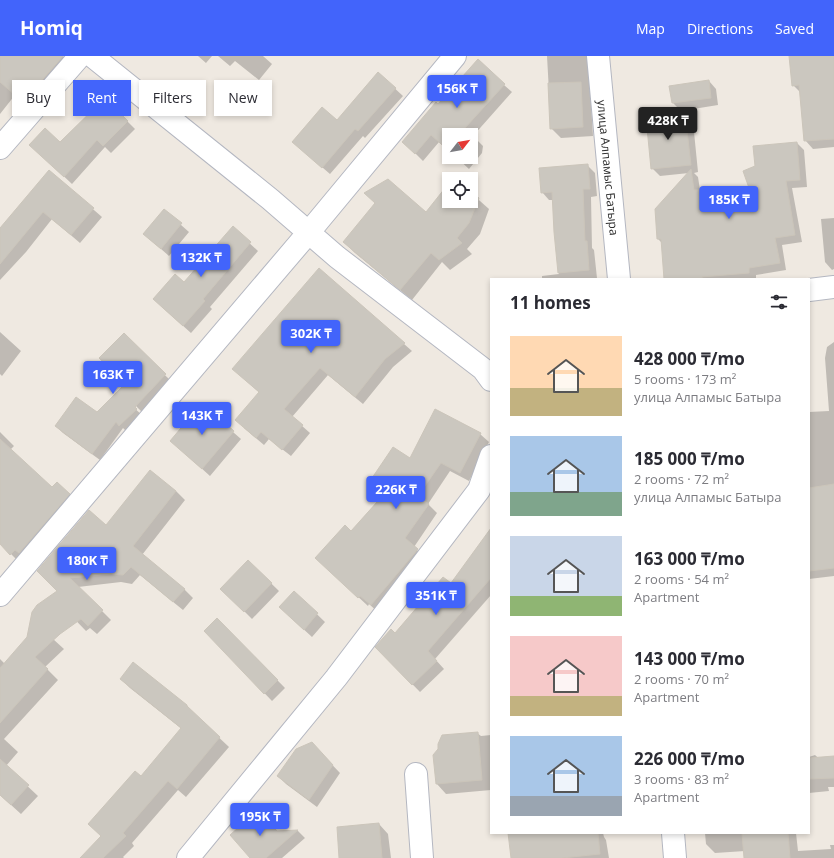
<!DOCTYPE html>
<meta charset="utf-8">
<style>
body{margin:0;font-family:"Open Sans",sans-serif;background:#f2f2f3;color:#2b2b33;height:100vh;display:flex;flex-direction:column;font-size:15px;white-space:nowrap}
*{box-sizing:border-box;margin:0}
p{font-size:13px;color:#7c7c81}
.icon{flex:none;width:22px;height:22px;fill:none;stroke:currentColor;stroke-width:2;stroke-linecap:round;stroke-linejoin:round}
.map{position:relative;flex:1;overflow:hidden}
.side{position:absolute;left:490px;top:222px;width:320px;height:556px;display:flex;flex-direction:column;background:#fff;border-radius:0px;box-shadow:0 2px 6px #0003}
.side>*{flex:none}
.guide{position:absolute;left:12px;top:24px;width:380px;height:36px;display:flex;gap:8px}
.needle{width:26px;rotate:59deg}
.fabs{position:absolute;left:442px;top:72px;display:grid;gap:8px}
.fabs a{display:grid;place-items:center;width:36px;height:36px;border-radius:0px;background:#fff;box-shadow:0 2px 6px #0003;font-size:20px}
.price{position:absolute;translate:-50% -34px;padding:0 9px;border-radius:4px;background:#4264fb;color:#fff;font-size:13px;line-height:26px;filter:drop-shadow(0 1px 2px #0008)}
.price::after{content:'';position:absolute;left:50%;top:24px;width:12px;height:9px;margin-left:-6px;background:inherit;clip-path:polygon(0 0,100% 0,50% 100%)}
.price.current{background:#222;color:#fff}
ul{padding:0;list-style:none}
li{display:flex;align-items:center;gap:12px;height:100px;padding:0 20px}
li span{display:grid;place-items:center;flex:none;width:112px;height:80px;border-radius:0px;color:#555}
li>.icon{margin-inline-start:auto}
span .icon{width:48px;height:48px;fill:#fffc;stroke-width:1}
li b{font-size:17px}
h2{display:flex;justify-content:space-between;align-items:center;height:48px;padding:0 20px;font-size:17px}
.pill{padding:0 14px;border-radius:0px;background:#fff;box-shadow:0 2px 6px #0003;font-size:14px;line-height:36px}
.pill.current{background:#4264fb;color:#fff}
header{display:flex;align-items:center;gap:24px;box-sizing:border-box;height:56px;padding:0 20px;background:#4264fb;color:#fff}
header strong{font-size:19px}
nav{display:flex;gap:22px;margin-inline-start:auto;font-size:14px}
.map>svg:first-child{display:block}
.shadow{fill:#0003}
.building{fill:#cbc7bf;stroke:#cbc5ba}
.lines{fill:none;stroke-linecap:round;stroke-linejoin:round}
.street-casing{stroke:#b4b7c1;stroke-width:24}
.secondary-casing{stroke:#b4b7c1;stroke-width:24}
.street{stroke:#fff;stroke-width:22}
.secondary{stroke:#fff;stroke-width:22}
.labels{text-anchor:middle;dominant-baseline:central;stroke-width:3;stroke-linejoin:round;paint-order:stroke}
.street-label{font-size:12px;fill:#2e2e2e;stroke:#fff}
</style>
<header>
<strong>Homiq</strong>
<nav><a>Map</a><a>Directions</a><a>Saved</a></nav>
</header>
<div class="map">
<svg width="834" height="802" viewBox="0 0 834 802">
<rect width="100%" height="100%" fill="#efe9e1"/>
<!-- shadow -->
<path class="shadow" d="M0,0H63L74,11L34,56L15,39L0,58Z
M198,0H212L206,7Z
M218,0H263L272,8L259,24L235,5L230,10Z
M547,0H588L593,80L561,82L551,72Z
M790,0H834V91L813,93L805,84L801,37L793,29Z
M378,17L403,40L365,82L363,80L330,118L301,93L337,65Z
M709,25L716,33L718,49L681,55L673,47Z
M504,29L512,36L473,80L483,90L482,97L469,113L456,101H471V79H449V95L439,86L423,105L411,93L438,49Z
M105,43L135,73L111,97L105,91L72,128L38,96L60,87Z
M685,58L693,66L698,116L694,117L698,121L700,134L751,133L756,111L797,87L804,94L807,131L792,132L802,186L782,189L786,214L756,219V223H665L662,187L658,183L689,117L660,120L652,112Z
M587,109L595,117L597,140L591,141L592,192L594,194L597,222L586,223H542V220L559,218L554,168L553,144H549L542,136Z
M49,115L102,161L80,187L52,163L26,196L0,224V174Z
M449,128V145H471V137L489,153L480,178L467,193L472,198L450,214L442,206L412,244L355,197L344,186L426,157Z
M164,154L189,176L169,200L144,178Z
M834,162V213L832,214L825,206L821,163Z
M233,172L258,195L210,251L212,253L191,277L162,251L184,228Z
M319,213L412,295L393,311L363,348L328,319L292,361L310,377L291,400L269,383L264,389L244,372L260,337L241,320Z
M0,276L21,295L2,320L0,318Z
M124,279L172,326L143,357L134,348L132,350L143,360L127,376L123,372L100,404L63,377L56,370L97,357L127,327Z
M834,286V520L809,523V356L829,355L825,302L827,291Z
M202,349L241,383L210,420L179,392Z
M0,376L14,390L1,403L0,402Z
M480,378L489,386L469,425L450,415L428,448L437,457L414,491L426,503L380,558L369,548L368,550L325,510L351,476L385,437L371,425L411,404Z
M0,430L52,432L69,438L76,445L18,505L0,487Z
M176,435L185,444L142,499L184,533L193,542L183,554L140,519L132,528L121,526L78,531L111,564L97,578L90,572L86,575L52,540L59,536L106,470Z
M491,473V539L435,603L444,613L420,636L376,591L395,578L451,529Z
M248,505L279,535L252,563L222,533Z
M294,536L325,566L312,581L288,559Z
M31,563L64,593L45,611L58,624L4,683L18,696L6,710L38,740L21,758L0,739V603L5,608L28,581Z
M217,563L285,632L272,645L205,575Z
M121,623L195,659L229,691L186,741L178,734L132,787L134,790L123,801L124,802H81L102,780L141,721L182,673L130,632Z
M477,677L481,680L491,679V734L446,738L437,728L434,699Z
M319,695L340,717L317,751L286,728L278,720Z
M815,699L834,716V731H828L829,735L809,737V701Z
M379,768L388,778L391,802H340Z
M298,775L305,782L282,802H251L277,776Z
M509,777H603L604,781L606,784L609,802H512Z
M705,777H796L798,795L831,793L830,789H834V802H745V795L715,797L706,788Z"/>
<!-- building -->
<path class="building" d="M0,0H63L23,46L0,26Z
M789,0H834V83L804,85L799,29L792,30Z
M478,3L505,28L465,72L475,81V89L471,94V79H449V95L431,79L415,98L402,86L436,46L438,48Z
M378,16L396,32L358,75L355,73L322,112L292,86L322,51L337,64Z
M709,24L711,42L672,47L669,30Z
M581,26L583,71L550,73L548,27Z
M105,42L128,65L103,90L97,84L64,121L29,89L45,72L60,86Z
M685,57L691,109L651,113L646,61Z
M797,86L800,124L786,125L795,179L775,182L780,207L749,212V217L702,221L703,223H664L661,183H657L655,153L691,113L694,134L749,132L743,115L755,110L753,90Z
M588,108L590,133H583L585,185H587L589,214L558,217L554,176L552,136L541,137L539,112Z
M49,114L94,152L71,179L43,156L0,208V172Z
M388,123L426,156L449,127V145H471V136L479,142L469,167L457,182L462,187L439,204L431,197L400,234L343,186L375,147L364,137Z
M164,153L182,167L161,193L143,178Z
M233,170L251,186L203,243L205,245L183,270L153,243L175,218L184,226Z
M319,212L405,287L385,303L355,341L320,312L284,353L303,369L282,394L261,376L256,382L235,364L259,336L232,313Z
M124,277L166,318L135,351L137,353L119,370L116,366L92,398L55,370L76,341L97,356L126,327L99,302Z
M202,347L234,375L202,413L170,385Z
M435,353L481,377L460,417L441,407L418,440L429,448L405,482L418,493L371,549L360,540L358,542L315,502L345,469L351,475L386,436L370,425L393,391L410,402Z
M0,383L52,431L57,426L70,438L19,497L15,494L10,499L0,488Z
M150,414L176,435L133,490L185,533L173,546L131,511L123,519L111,518L70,522L103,554L88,570L81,563L60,578L35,601L48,613L0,667V612L27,581L32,556L37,549L57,535L37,515L89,454L106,469Z
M834,428V512L809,515V432Z
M491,472V522L428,595L437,605L412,629L375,591L391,573L395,577L443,521L451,527Z
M248,504L272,527L244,556L220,533Z
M294,535L318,557L304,574L279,551Z
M217,562L278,624L264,638L204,575Z
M133,606L187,649V650L220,681L177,733L168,725L123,777L126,780L103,802H80L101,780L88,768L135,715L141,720L181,672L120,623Z
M478,676L482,724L436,728L433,699L438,693V688L442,679Z
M312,686L333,709L309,744L277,720L296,693Z
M834,700V722L809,723V702Z
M0,703L29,729L11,749L0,739Z
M258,754L277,775L298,774L266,802H250L230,779Z
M379,767L382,802H339L337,771Z
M508,777H598L600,798L562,802H511Z
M742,777H788L790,802H744Z"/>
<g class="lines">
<defs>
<path id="street" d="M92,0L270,143L337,201L483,313L491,324
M0,92L80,0
M809,234L834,231
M0,539L309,176L455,0
M416,718L422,802
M188,802L336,622L479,434L491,400"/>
<g id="secondary">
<path id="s1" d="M598,0L619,223"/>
<path d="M673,777L675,802"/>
</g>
</defs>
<!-- street casing -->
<use href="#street" class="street-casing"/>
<!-- secondary casing -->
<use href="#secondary" class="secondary-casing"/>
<!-- street -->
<use href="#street" class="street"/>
<!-- secondary -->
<use href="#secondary" class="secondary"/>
</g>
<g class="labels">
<!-- street labels -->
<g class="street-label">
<text stroke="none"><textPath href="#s1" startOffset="112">улица Алпамыс Батыра</textPath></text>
</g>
</g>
</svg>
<div class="fabs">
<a><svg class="needle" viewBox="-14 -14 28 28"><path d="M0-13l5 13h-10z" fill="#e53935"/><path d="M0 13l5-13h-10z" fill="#7c7c81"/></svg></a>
<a><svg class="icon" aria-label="locate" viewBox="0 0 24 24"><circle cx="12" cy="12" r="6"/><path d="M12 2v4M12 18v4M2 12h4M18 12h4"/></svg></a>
</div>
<b class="price" style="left:457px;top:53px">156K ₸</b>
<b class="price current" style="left:668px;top:85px">428K ₸</b>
<b class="price" style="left:729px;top:164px">185K ₸</b>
<b class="price" style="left:201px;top:222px">132K ₸</b>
<b class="price" style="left:311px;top:298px">302K ₸</b>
<b class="price" style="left:113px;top:339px">163K ₸</b>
<b class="price" style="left:202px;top:380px">143K ₸</b>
<b class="price" style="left:396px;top:454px">226K ₸</b>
<b class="price" style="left:87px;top:525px">180K ₸</b>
<b class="price" style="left:436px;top:560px">351K ₸</b>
<b class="price" style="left:260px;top:781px">195K ₸</b>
<div class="guide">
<a class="pill">Buy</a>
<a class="pill current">Rent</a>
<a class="pill">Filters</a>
<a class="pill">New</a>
</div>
<section class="side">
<h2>11 homes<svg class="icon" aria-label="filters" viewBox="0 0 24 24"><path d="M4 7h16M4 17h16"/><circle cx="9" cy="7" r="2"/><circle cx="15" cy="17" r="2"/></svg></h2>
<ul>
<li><span style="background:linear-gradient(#ffd9b3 65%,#c2b280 0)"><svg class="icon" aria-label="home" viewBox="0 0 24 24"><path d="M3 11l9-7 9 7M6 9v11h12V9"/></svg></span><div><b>428 000 ₸/mo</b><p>5 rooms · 173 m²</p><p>улица Алпамыс Батыра</p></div></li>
<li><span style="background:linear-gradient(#a9c7e8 70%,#7fa58c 0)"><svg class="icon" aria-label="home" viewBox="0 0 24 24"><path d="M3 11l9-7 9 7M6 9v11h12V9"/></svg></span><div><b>185 000 ₸/mo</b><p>2 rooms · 72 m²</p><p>улица Алпамыс Батыра</p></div></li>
<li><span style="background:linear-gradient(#c9d6e8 75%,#8fb573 0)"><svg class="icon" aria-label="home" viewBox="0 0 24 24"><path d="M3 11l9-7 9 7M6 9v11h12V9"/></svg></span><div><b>163 000 ₸/mo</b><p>2 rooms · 54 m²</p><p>Apartment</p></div></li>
<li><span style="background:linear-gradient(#f6c9c9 75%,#c2b280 0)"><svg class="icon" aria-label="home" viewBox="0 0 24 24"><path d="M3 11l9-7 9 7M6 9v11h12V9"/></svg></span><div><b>143 000 ₸/mo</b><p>2 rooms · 70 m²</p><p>Apartment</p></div></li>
<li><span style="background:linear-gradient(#a9c7e8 75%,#9aa5b1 0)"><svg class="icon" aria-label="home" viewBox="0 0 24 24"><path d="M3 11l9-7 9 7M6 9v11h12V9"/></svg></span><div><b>226 000 ₸/mo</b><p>3 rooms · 83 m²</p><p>Apartment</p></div></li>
</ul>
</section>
</div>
